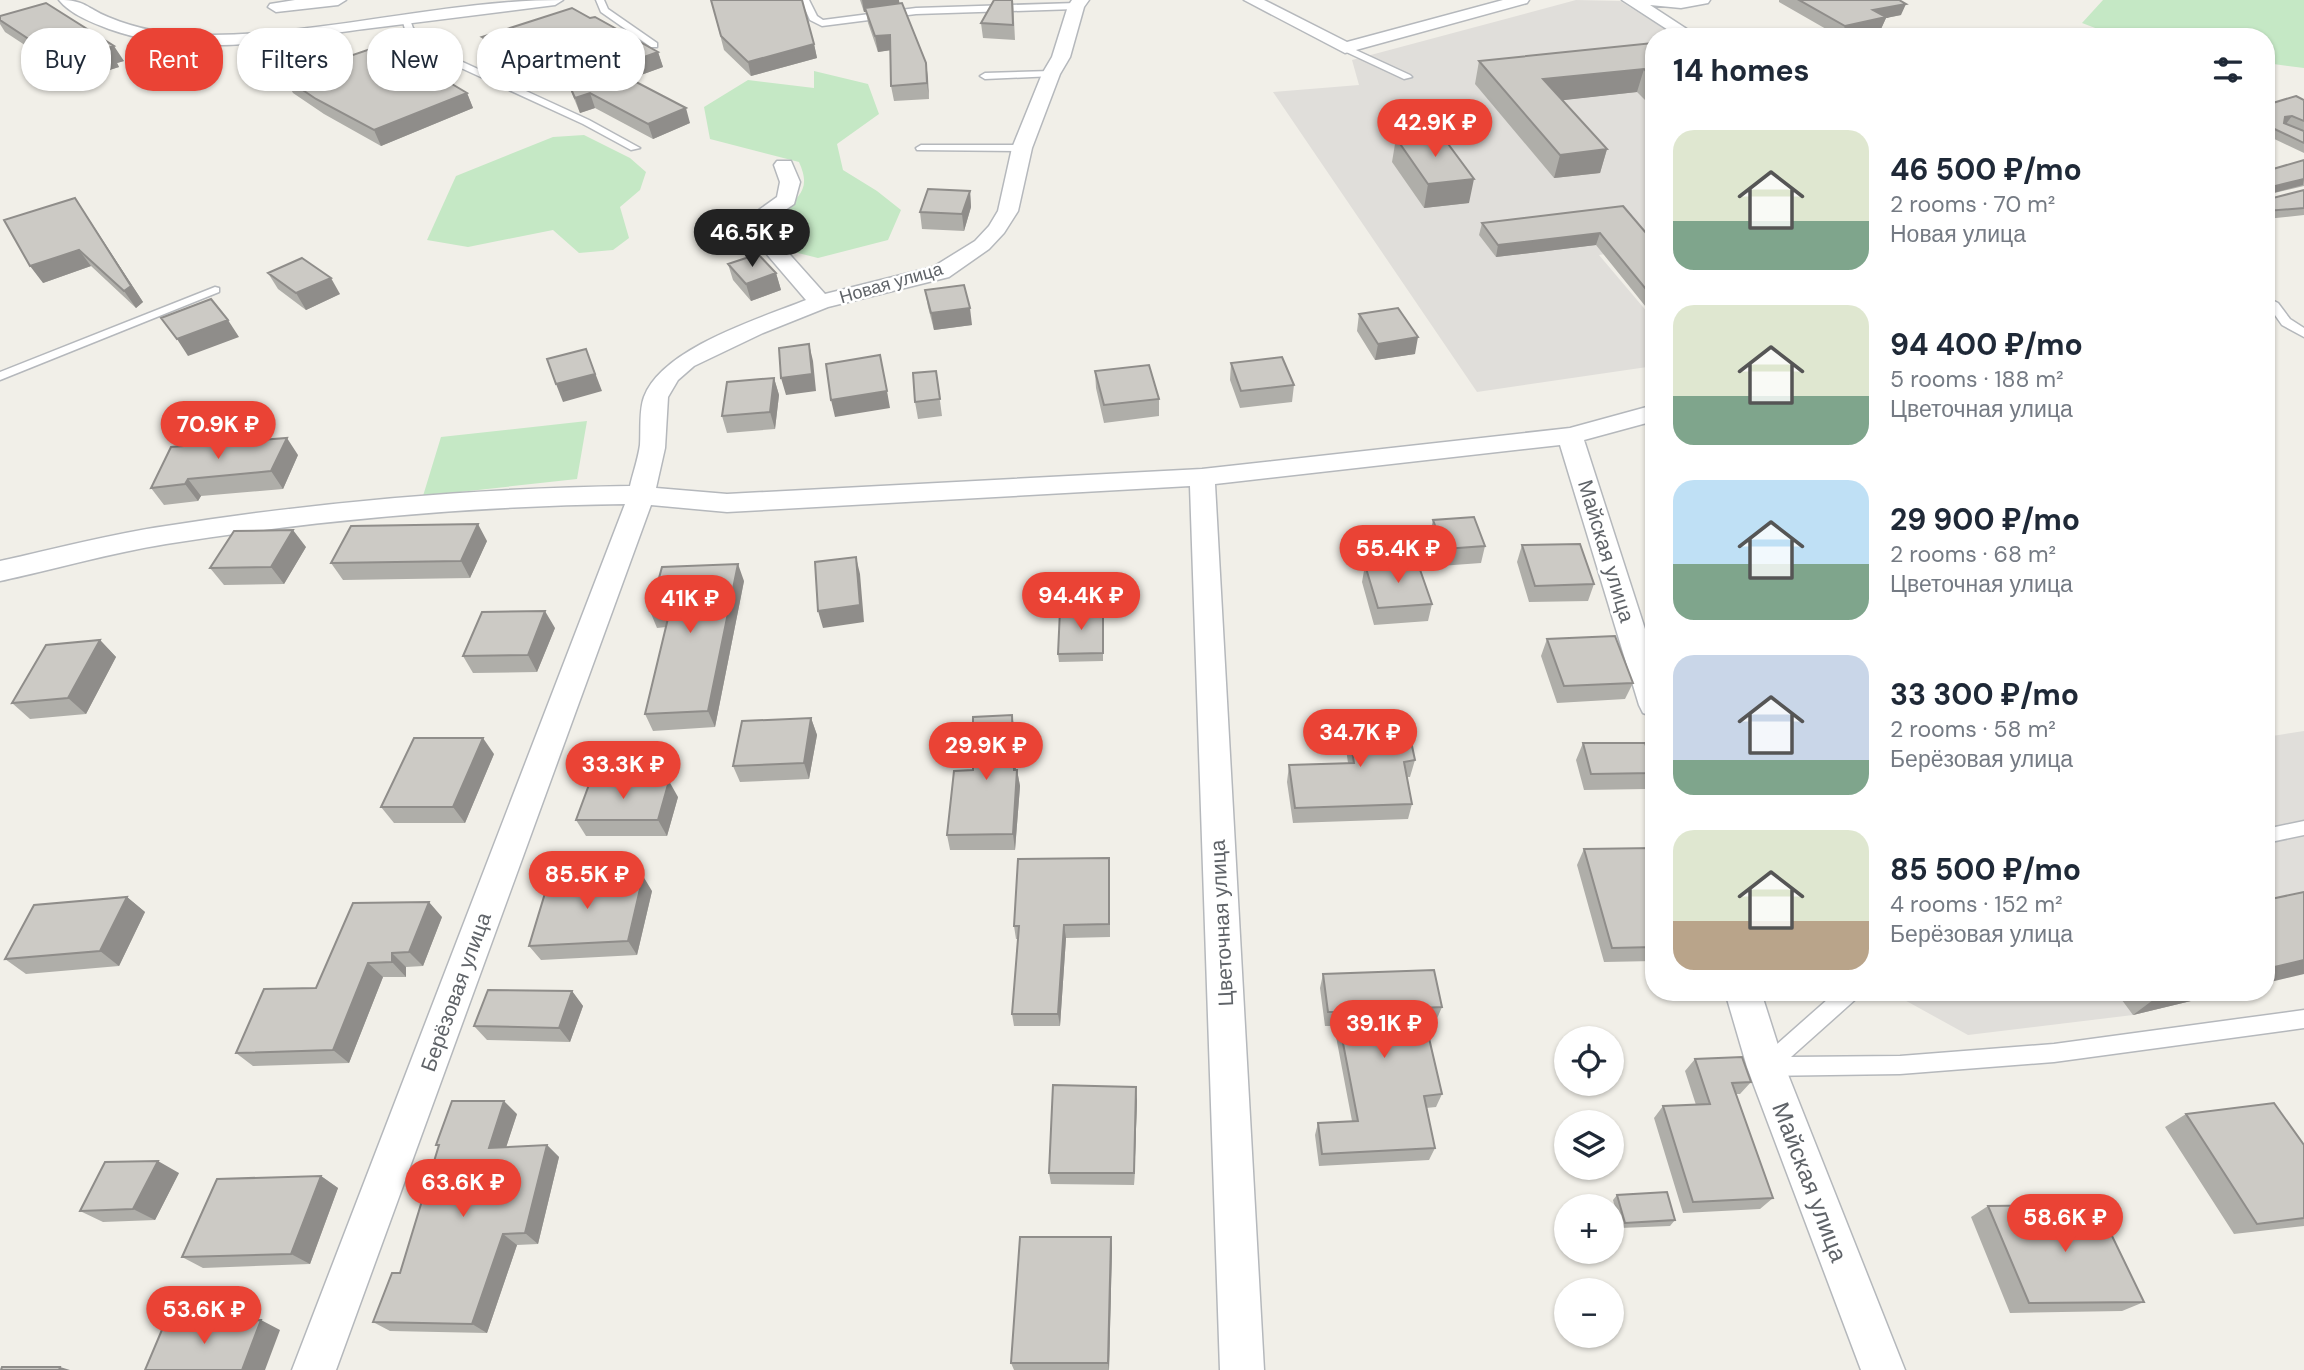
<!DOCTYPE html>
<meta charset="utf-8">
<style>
body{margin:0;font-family:"DM Sans",sans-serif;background:#f2f2f3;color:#1f2937;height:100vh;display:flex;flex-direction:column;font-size:26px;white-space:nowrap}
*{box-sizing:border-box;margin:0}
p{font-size:23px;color:#747a83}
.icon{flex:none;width:38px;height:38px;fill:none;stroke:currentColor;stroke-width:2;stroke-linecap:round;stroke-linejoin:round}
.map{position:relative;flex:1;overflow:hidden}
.side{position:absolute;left:1645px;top:28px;width:630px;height:973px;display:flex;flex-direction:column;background:#fff;border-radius:28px;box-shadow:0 2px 5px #0004}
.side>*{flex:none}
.hud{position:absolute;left:21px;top:28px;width:665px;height:63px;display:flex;gap:14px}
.fabs{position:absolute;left:1554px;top:1026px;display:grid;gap:14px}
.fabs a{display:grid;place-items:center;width:70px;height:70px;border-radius:50%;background:#fff;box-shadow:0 2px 5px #0004;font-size:35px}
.price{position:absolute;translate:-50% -60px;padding:0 16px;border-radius:24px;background:#ea4335;color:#fff;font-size:23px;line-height:46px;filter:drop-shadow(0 2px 4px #0008)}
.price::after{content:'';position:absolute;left:50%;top:42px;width:21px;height:16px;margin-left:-10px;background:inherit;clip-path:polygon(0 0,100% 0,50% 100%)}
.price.selected{background:#222;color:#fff}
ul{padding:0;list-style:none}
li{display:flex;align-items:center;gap:21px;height:175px;padding:0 28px}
li span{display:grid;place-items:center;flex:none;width:196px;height:140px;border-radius:21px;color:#555}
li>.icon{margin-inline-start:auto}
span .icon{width:84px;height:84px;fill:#fffc;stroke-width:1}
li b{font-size:30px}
h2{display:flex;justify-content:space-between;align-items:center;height:84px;padding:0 28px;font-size:30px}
.chip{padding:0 24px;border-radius:28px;background:#fff;box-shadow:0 2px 5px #0004;font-size:24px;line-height:63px}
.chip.selected{background:#ea4335;color:#fff}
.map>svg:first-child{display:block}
.industrial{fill:#e0deda}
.green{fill:#c5e8c5}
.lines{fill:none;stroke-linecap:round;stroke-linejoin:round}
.service-casing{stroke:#b5b8bc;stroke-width:3}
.minor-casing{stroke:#b5b8bc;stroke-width:3}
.service{fill:#fff;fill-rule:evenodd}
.minor{fill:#fff;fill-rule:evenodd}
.wall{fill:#afaea9}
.shaded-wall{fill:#8f8d8a}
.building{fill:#cccac5;stroke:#8f8d8a;stroke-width:2}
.labels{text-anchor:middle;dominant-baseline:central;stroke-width:5;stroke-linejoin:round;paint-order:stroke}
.far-street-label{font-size:18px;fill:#5f6368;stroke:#fff}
.street-label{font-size:21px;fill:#5f6368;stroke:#fff}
.near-street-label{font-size:24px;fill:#5f6368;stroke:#fff}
</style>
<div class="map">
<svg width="2304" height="1370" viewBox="0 0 2304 1370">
<rect width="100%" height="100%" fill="#f1efe8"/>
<!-- industrial -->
<path class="industrial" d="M1576,0L1620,1L1678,37H1654V246L1599,255L1654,320V366L1477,392L1273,92L1359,85L1352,60Z
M2304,731V974L2266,983V737Z
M1890,992H2228L2133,1015L1968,1035Z"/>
<!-- green -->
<path class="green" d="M2103,0H2304V68L2266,63V37H2119L2082,23Z
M814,71L868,84L879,114L837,144L843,170L877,191L901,210L888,240L818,258L794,252L772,233C776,226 779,218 784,213C800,193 811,189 799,162L710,139L704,107L748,80L814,88Z
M584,135L630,158L646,172L640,190L620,207L629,238L613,250L579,253L553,230L468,247L427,240L456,176L553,137Z
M587,421L577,479L423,496L441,437Z"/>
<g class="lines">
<defs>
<path id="service" d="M596,0H604L608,9L657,43V47H651L601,12Z
M801,0H809L817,16L823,20L916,8L1076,3L1080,6L1076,9L916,14L822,26L810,20Z
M406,16L409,17L413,28L422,38L454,58L589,120L640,148L631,150L583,124L448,62L416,42L405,29L402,19Z
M1345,45L1410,75L1412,77L1404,79L1342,50L1340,48Z
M1051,71L1054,72V76L985,79L980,76L985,73Z
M921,145H1022L1027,148L1022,151L917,150L916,148Z
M215,287L219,288V292L0,380V372Z
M2274,301L2278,303L2290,319L2304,328V337L2282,325L2268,305Z
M2304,821V835L2266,843V829Z
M1836,992H1859L1857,998L1791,1057L1900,1056L2054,1044L2304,1010V1028L2054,1062L1900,1074L1766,1076L1759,1074L1756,1067L1759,1060Z"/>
<path id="minor" d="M59,0C86,0 86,8 108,17C141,31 177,36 212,35C330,34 445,0 563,0L555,5C491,13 427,21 364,29C279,40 192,59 109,29C93,23 70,14 59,0Z
M295,0H346L338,5L276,12L268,7L270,4Z
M1072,0H1089L1084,7L1070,57L1060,74L1032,148L1018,211L1004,233L989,249L949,277L828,307L763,333L694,366L678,380L668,397L665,448L656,488L727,494L1202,469L1570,428L1654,405V421L1584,440L1654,657V717L1643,713L1639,705L1560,445L1215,484L1264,1370H1220L1190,486L727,512L651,505L336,1370H292L625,504C471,506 317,520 166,544C110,553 55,569 0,581V561C55,549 110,534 166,526C319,502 475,488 630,486C633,473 638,459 640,445C641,430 639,410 644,397C662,348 761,318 806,300L746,230L756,212L777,197L780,182L774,165L777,161H791L800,182L794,204L772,219L767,229L825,294L933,267L975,241L989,226L998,211L1012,148L1042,74L1052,57L1068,6Z
M1244,0H1264L1347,42L1503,0H1529L1527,3L1345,53Z
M1622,0H1710L1708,3L1681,8L1650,5L1699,37H1679Z
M1725,992H1761L1785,1067L1905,1370H1861L1747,1067Z"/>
</defs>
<!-- service casing -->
<use href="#service" class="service-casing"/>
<!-- minor casing -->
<use href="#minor" class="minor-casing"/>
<!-- service -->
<use href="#service" class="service"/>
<!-- minor -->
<use href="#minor" class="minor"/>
</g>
<!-- wall -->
<path class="wall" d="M711,0L814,44L817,58L751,76L724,50Z
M860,0H899V4L926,63L929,99L894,101L891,86L890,50L878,52L868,23L866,12H864Z
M1013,0L1015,40L983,38L981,23Z
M1779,0H1899L1901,15L1886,18L1881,29L1840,37L1779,2Z
M0,16L124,61L117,63L119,67L78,80L5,32L0,24Z
M590,18L658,52L663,67L630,79L690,123L653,139L595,108L580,113L563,72L542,80L487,52L482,37Z
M1654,44V109L1637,92L1562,100L1607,149L1600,173L1554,178L1475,84L1479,61Z
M285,78L467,93L473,108L381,146L324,114L293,93Z
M2304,100V153L2266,135V105Z
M1396,138L1469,203L1424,208L1392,162Z
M2304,160V186L2270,194L2269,196L2273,198L2304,190V215L2266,219V171Z
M970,191L971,207L964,231L922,229L920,212Z
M75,198L143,302L136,308L91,266L43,283Z
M1623,206L1652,240H1654V317L1596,245L1496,257L1479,235L1482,223Z
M728,264L776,273L781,290L751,301L733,280Z
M268,273L340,294L306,310L278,289Z
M925,290L972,325L934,330L928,307Z
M1359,314L1415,354L1375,360L1357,331Z
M1231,363L1294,385L1292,402L1240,408L1230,380Z
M936,371L942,416L918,419L915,402Z
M1095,371L1159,399V416L1104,423L1096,388Z
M774,378L779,395L775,429L727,433L722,416Z
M298,455L283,489L201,496L198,501L164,505L151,488Z
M1433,520L1485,546L1481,563L1440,566L1429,537Z
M487,541L470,578L343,580L331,563Z
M1522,545L1594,584L1588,601L1529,602L1517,562Z
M306,547L284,584L224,585L210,568Z
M1365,565L1432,604L1428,621L1374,625L1362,582Z
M744,581L715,727L653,731L645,714L666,627L657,628L650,611Z
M1103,609V661L1059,662L1058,654Z
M555,628L537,672L473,673L463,656Z
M1547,639L1633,683L1625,699L1557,703L1541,656Z
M100,640L116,657L86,714L30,719L12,703Z
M811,718L817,735L809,779L740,782L733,766Z
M1347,719L1415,760L1410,777H1407L1412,804L1408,819L1293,823L1287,782L1289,765L1348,763L1344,735Z
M1015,731L1016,770H1017L1020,786L1015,850H950L947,835L973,770Z
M1583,743L1654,770V775L1646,789L1584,790L1576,760Z
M494,754L465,823H394L381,807Z
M678,797L667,836H586L576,820Z
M1654,848V961L1604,962L1577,865L1584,849Z
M1110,871V937L1066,938L1060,1026H1014L1012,1014L1018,939H1016L1014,926Z
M652,891L637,955L541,960L529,946Z
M127,897L145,912L119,966L26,974L5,959Z
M442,917L423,966L406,967V977H383L349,1063L253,1066L236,1053L316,988Z
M1323,974L1442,1007L1436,1021L1425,1022L1442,1094L1436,1107L1426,1108L1435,1148L1429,1160L1319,1166L1315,1135L1318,1123L1352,1121L1334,1026H1325L1320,988Z
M572,991L583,1006L570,1042L487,1040L474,1026Z
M2116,992H2228L2133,1015Z
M1695,1059L1751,1082L1740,1094H1736L1773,1198L1760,1209L1683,1213L1654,1118L1663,1106L1696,1105L1685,1071Z
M1137,1100L1134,1185L1051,1184L1049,1173Z
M517,1114L506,1147L547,1145L559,1157L538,1244L517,1245L487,1333L390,1331L373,1322L400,1273L439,1147L436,1145Z
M2186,1114L2304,1145V1226L2234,1234L2165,1127Z
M179,1173L155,1220L103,1222L80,1211Z
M321,1176L338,1188L310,1264L203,1268L182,1257Z
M1617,1195L1675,1220L1670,1226L1620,1228L1613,1200Z
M1988,1206L2144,1302L2122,1311L2010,1313L1971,1217Z
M1111,1237L1112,1248L1109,1370H1014L1011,1363Z"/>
<!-- shaded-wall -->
<path class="shaded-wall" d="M862,0H899L900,7L865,8L866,12H864Z
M1906,4L1901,15L1886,18L1881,29L1841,37L1845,26L1873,10Z
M890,35L892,50L878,52L875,36Z
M814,44L817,58L751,76L748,62Z
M114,46L124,61L117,63L119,67L78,80L68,65Z
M658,52L663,67L616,84L611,69Z
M557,57L563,72L542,80L537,65Z
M926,63L928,78L929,99L927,83Z
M1644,69L1637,92L1538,103L1543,79Z
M467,93L473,108L381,146L374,130Z
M590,93L595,108L580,113L575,98Z
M686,108L690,123L653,139L648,124Z
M2292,116L2286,124L2279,125L2285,117Z
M1607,149L1600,173L1554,178L1560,155Z
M1474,179L1469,203L1424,208L1428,184Z
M2304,179L2303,185L2266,195L2271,187Z
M970,191L971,207L964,231L962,214Z
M75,198L143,302L136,308L124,291Z
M1600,233L1596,245L1496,257L1498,245Z
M79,250L91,266L43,283L30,266Z
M776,273L781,290L751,301L746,284Z
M331,278L340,294L306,310L296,293Z
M970,308L972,325L934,330L931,313Z
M228,320L239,337L188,356L177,339Z
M1418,337L1415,354L1375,360L1378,344Z
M809,344L813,361L816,391L786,395L781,378Z
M586,349L602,391L563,402L556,384Z
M774,378L779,395L775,429L770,412Z
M887,391L890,408L835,417L831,400Z
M287,438L298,455L283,489L271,471Z
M188,479L201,496L198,501L185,484Z
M478,524L487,541L470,578L461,561Z
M293,530L306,547L284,584L271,567Z
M856,557L860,574L864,622L823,628L818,611Z
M738,564L744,581L715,727L708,711Z
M545,611L555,628L537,672L528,655Z
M100,640L116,657L86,714L68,698Z
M1012,715L1015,731L1016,784L1017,770L1020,786L1015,850L1013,834L1014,770Z
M811,718L817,735L809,779L804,763Z
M483,738L494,754L465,823L453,807Z
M669,781L678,797L667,836L658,820Z
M643,876L652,891L637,955L628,941Z
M127,897L145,912L119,966L100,951Z
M429,902L442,917L423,966L409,952Z
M1064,925L1066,938L1060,1026L1058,1014Z
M392,953L406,967V977L392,962Z
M2304,960V974L2266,983V969Z
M368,963L383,977L349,1063L333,1050Z
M572,991L583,1006L570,1042L559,1028Z
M2168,992H2228L2133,1015L2161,994Z
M1136,1087L1137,1100L1134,1185V1173Z
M504,1101L517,1114L502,1160L489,1148Z
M547,1145L559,1157L538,1244L525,1233Z
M158,1161L179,1173L155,1220L133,1209Z
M321,1176L338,1188L310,1264L291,1254Z
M503,1234L517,1245L487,1333L472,1324Z
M1111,1237L1112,1248L1109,1370L1108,1363Z
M261,1320L280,1330L265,1370H242Z
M60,1367L70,1370H59Z"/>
<!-- building -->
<path class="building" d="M711,0H802L814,44L748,62L721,36Z
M994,0H1012L1013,25L981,23Z
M1799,0H1899L1906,4L1873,10L1886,17L1845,26Z
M46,3L114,46L105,49L109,51L68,65L0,20V16Z
M902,3L926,63L927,83L891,86L890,35L875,36L865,8Z
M572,8L590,18L595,17L658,52L611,69L686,108L648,124L590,93L575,98L557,57L537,65L482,37Z
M1653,43L1654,44V79L1644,69L1543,79L1607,149L1560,155L1479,61Z
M385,44L467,93L374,130L316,99L285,78Z
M2296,96L2304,100V121L2292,116L2285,117L2284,123L2304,131V143L2266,125V105Z
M1440,133L1474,179L1428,184L1396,138Z
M2304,160V179L2271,187L2269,196L2273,198L2304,190V208L2266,211V171Z
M928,189L970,191L962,214L920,212Z
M75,198L131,286L124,291L79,250L30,266L4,220Z
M1623,206L1652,240H1654V299L1600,233L1498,245L1482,223Z
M758,254L776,273L746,284L728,264Z
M302,258L331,278L296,293L268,273Z
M964,285L970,308L931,313L925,290Z
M211,299L228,320L177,339L161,318Z
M1398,308L1418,337L1378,344L1359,314Z
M809,344L812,374L781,378L779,348Z
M586,349L595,374L556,384L547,359Z
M880,355L887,391L831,400L826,364Z
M1282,357L1294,385L1241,391L1231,363Z
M1149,365L1159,399L1104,405L1095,371Z
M936,371L940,399L915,402L913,373Z
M774,378L770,412L722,416L727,382Z
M287,438L271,471L188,479L185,484L151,488L171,447Z
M1474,517L1485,546L1444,549L1433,520Z
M478,524L461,561L331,563L351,526Z
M293,530L271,567L210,568L234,531Z
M1580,544L1594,584L1535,586L1522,545Z
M856,557L860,605L818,611L815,562Z
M1417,561L1432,604L1378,608L1365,565Z
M738,564L708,711L645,714L670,610L650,611L662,567Z
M1103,609V653L1058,654L1060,610Z
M545,611L528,655L463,656L482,612Z
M1615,636L1633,683L1564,686L1547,639Z
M100,640L68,698L12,703L46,645Z
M1012,715L1014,770H1017L1013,834L947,835L954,771L973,770V717Z
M811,718L804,763L733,766L742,721Z
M1406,718L1415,760L1404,762L1412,804L1295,808L1289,765L1354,763L1347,719Z
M414,738H483L453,807H381Z
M1583,743H1645L1654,770V773L1591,774Z
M669,781L658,820H576L590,782Z
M1654,848V947L1612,948L1584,849Z
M1109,858V924L1064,925L1058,1014H1012L1019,926H1014L1018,859Z
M643,876L628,941L529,946L549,880Z
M2304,892V960L2266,969V900Z
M127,897L100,951L5,959L34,905Z
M429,902L409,952L392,953V962L368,963L333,1050L236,1053L264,989L316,988L353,903Z
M1434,970L1442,1007L1422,1008L1442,1094L1424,1096L1435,1148L1322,1154L1318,1123L1358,1121L1337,1012H1328L1323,974Z
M488,990L572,991L559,1028L474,1026Z
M1742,1057L1751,1082L1732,1083L1773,1198L1693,1202L1663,1106L1710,1104L1695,1059Z
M1053,1085L1136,1087L1134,1173H1049Z
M452,1101H504L489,1148L547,1145L525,1233L503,1234L472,1324L373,1322L392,1273H400L439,1145H436Z
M2274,1103L2304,1145V1218L2257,1224L2186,1114Z
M158,1161L133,1209L80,1211L105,1162Z
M321,1176L291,1254L182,1257L217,1179Z
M1667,1192L1675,1220L1625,1223L1617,1195Z
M2097,1205L2144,1302L2029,1303L1988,1206Z
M1020,1237H1111L1108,1363H1011Z
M261,1320L242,1370H145L164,1325Z
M2,1367H60L59,1370H1Z"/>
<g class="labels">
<!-- far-street labels -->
<g class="far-street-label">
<text transform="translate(891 283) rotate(-16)">Новая улица</text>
</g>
<!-- street labels -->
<g class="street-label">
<text transform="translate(1606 551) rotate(73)">Майская улица</text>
<text transform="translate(1222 923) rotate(-93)">Цветочная улица</text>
<text transform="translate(456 992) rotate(-70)">Берёзовая улица</text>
</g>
<!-- near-street labels -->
<g class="near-street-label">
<text transform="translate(1810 1182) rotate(69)">Майская улица</text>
</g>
</g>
</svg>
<div class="fabs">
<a><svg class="icon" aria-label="locate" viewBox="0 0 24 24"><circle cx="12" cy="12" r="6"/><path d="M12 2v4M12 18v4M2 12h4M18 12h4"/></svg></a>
<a><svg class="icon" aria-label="layers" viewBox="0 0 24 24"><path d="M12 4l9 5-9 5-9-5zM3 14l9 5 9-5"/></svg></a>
<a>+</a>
<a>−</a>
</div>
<b class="price" style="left:1435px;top:159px">42.9K ₽</b>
<b class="price selected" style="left:752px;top:269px">46.5K ₽</b>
<b class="price" style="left:218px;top:461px">70.9K ₽</b>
<b class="price" style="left:1398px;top:585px">55.4K ₽</b>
<b class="price" style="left:1081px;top:632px">94.4K ₽</b>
<b class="price" style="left:690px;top:635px">41K ₽</b>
<b class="price" style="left:1360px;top:769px">34.7K ₽</b>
<b class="price" style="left:986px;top:782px">29.9K ₽</b>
<b class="price" style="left:623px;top:801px">33.3K ₽</b>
<b class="price" style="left:587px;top:911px">85.5K ₽</b>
<b class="price" style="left:1384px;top:1060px">39.1K ₽</b>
<b class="price" style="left:463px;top:1219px">63.6K ₽</b>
<b class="price" style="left:2065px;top:1254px">58.6K ₽</b>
<b class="price" style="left:204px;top:1346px">53.6K ₽</b>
<div class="hud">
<a class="chip">Buy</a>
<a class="chip selected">Rent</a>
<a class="chip">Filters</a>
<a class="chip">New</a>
<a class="chip">Apartment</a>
</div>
<section class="side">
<h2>14 homes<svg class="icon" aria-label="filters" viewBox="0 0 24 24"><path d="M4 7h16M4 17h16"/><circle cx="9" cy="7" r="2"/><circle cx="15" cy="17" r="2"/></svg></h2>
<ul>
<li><span style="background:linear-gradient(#dfe7d0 65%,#7fa58c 0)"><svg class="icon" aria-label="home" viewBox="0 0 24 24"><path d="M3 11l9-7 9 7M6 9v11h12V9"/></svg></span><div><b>46 500 ₽/mo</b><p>2 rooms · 70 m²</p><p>Новая улица</p></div></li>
<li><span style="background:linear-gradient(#dfe7d0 65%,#7fa58c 0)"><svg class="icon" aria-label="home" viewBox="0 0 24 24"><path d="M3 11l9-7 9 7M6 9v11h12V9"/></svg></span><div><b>94 400 ₽/mo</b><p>5 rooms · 188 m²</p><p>Цветочная улица</p></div></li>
<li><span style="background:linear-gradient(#bfe0f5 60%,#7fa58c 0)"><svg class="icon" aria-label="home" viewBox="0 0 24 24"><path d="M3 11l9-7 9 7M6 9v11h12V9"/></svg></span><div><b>29 900 ₽/mo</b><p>2 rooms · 68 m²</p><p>Цветочная улица</p></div></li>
<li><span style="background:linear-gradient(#c9d6e8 75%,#7fa58c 0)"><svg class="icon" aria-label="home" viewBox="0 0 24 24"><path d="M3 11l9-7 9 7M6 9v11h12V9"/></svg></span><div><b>33 300 ₽/mo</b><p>2 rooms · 58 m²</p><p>Берёзовая улица</p></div></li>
<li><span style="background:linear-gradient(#dfe7d0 65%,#b9a48a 0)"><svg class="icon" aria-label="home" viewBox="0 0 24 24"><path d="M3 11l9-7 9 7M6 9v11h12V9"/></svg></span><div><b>85 500 ₽/mo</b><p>4 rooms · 152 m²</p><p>Берёзовая улица</p></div></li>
</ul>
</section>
</div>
